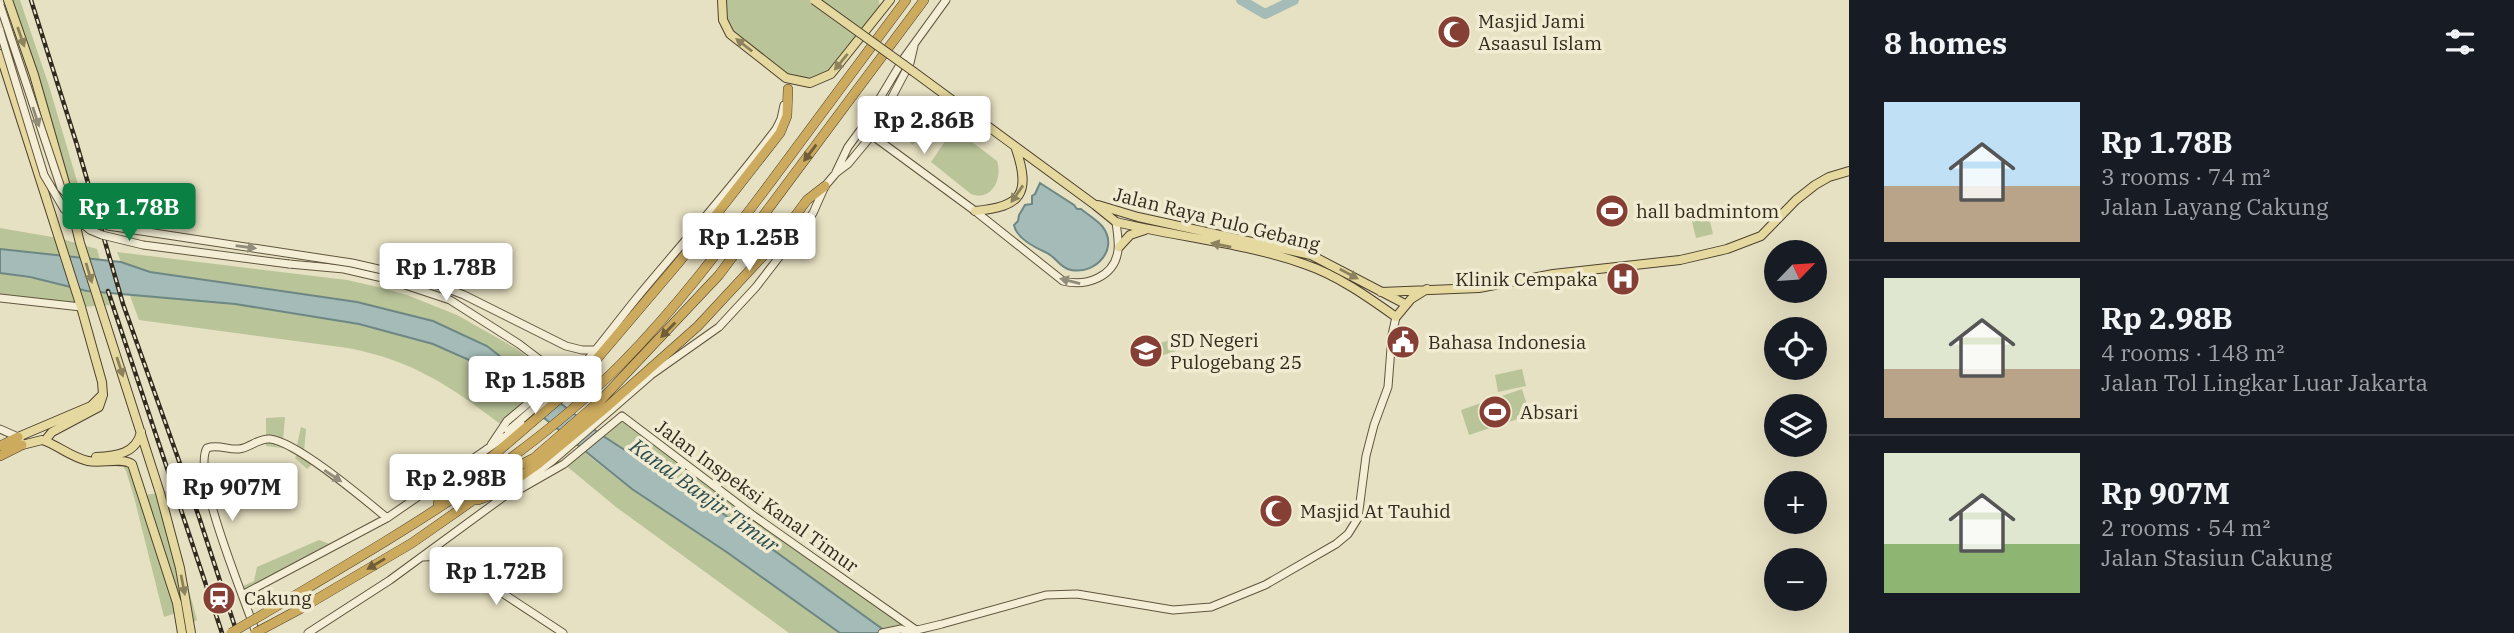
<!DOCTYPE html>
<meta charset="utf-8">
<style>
body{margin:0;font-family:"IBM Plex Serif",serif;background:#20242c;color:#f1f3f6;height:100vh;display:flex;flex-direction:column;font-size:26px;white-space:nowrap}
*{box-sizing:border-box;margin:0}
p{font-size:23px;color:#9ea1a6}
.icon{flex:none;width:38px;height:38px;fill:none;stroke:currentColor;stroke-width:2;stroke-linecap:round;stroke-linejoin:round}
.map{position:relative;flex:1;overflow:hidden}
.side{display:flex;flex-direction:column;background:#171b24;width:665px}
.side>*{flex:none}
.needle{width:46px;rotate:65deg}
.controls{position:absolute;left:1764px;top:240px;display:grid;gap:14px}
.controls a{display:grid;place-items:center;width:63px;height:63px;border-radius:50%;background:#171b24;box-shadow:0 7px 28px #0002;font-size:35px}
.price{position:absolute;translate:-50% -60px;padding:0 16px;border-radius:7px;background:#fff;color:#222;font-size:23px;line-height:46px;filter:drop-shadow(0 2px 4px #0008)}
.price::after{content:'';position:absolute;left:50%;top:42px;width:21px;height:16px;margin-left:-10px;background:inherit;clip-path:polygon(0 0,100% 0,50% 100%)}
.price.on{background:#0b8043;color:#fff}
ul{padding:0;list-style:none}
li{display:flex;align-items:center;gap:21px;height:175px;padding:0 35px}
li+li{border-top:2px solid #363941}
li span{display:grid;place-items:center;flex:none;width:196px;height:140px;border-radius:0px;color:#555}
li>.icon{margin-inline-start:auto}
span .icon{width:84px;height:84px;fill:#fffc;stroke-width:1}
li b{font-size:30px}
h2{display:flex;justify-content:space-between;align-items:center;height:84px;padding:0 35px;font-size:30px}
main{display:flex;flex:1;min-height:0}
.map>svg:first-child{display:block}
.green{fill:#b9c499}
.water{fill:#a4bbb7;stroke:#6d8784;stroke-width:2}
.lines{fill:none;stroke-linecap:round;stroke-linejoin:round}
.river{stroke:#a4bbb7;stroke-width:10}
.secondary-casing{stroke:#61553f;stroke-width:9}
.primary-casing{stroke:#4d4230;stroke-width:10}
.highway-casing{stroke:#4d4230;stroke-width:10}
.secondary{stroke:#f3eed5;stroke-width:7}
.primary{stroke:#e6d99f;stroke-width:8}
.highway{stroke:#ccaa5e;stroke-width:9}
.rail-casing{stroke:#312a1e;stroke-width:4.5}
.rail{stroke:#f0ebd1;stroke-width:2;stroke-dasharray:5;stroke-linecap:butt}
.secondary-bridge-casing{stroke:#61553f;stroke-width:9;stroke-linecap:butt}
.primary-bridge-casing{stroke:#4d4230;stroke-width:10;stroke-linecap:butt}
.highway-bridge-casing{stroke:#4d4230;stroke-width:10;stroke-linecap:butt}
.secondary-bridge{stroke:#f3eed5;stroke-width:7}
.primary-bridge{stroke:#e6d99f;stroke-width:8}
.highway-bridge{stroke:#ccaa5e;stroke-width:9}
.oneway{fill:#8c825e}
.oneway2{fill:#928c7a}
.oneway3{fill:#6f5d38}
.labels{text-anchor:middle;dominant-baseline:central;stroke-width:7;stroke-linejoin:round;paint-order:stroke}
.poi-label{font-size:19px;fill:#312a1e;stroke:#f0ebd1;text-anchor:start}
.street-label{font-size:19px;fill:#312a1e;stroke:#f0ebd1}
.water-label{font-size:21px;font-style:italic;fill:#2f4d4f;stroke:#f0ebd1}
</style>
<main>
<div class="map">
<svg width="1849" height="633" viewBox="0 0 1849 633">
<rect width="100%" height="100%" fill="#e7e1c3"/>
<!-- green -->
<path class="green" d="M8,0H20L49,86L87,215L69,198Z
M722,0H879L880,12L838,66L817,82L786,78L727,29Z
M901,103L927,123L913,145L886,124Z
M954,128L997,161C1003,178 992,202 971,194L931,162Z
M1626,201L1629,217L1599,222L1596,206Z
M1706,205L1713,234L1696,238L1689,209Z
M0,228L58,238L97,249L100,260L0,249Z
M117,252L347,280L378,287L407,295L457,315L517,349L548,373L550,385L546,389L487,346L251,286L150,272L121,262Z
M0,273L108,292L112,305L81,307L0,298Z
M129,293L235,304L360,324L433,344L476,363L526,404L503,426C450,386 414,361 348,348L139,320Z
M1173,339L1176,351L1138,363L1135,351Z
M1522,369L1526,386L1498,392L1495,375Z
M1522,389L1530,415L1469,435L1461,410Z
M285,417L283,441L297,445L301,427L306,429L304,452L316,461L307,469L295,458L297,454L289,449L266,446V418Z
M620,417L899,618L914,624L925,633H888L718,510L600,434Z
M581,450L631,489L728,553L840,633H789L616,507L564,464Z
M120,461H126L143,495L160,493L158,488L167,492L174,535L197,620L193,622L188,609L164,617L134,497L126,471Z
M319,540L335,546L246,592L243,586L254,581L257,567Z"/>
<!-- water -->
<path class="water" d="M1040,183L1074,205L1077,209H1081C1087,214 1097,220 1102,226C1120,248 1096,275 1071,270C1059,268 1056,256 1045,252C1034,247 1016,238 1014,225L1018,221L1019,215L1025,205L1032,204V196L1035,194Z
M0,249L121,262L150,272L357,302L433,321L487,346L600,434L718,510L888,633H840L728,553L632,489L476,363L433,344L359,324L235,304L87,291L30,277L0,273Z"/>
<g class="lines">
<!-- river -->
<path class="river" d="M1241,0L1265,14L1294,0"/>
<defs>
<path id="secondary" d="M862,128L975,211L1063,281C1086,287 1115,277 1118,250C1119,241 1117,231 1116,222
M836,172L848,147L862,128L904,58L946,0
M289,264L344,269L387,279L450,300L519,344L552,369L554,380L550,385L507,421L491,445
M422,279L464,295L566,346L582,350H597
M0,298L81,307
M539,410C579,376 607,334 640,294C686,239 733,186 776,129L781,119L784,105
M0,429L18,437
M508,431L562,384L569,380
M515,492L564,464L622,416L754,516L916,630
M423,557L446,556L563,633
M242,595L387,518L522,425
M256,633C246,602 191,473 207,448C218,444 228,450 239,449C250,448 258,438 270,439C297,442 364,499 387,518
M308,633L390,580L551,462L651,375L719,327L756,287L813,213L825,186L836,173L848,164L872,135L910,63L914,46
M882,633L901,629L909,632L942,624L1046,595L1077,594L1173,610L1211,607L1265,585L1336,544L1348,534L1358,518L1366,456L1374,425L1388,387L1392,335L1396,317"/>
<path id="primary" d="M8,0L34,75L67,190L80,243L160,493L180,568L191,633
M722,0L723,20L730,34L786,78L810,83L831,74L890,0
M0,54L81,307L102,382L103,395L99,407L52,432L47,438L48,442
M914,72L1095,205L1116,222C1177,237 1245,243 1304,264C1337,275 1368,297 1396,317L1411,299L1427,289
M1098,205L1138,217L1311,255L1405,304
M975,211C1022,207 1031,193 1016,149
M1119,247L1130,235L1145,230
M1381,292L1479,288L1553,274L1680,260L1727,249L1761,236L1796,200L1815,185L1829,177L1849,171
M101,396L91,406L18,437L22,445L42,440C58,445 70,457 88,461C102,464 120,457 132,464L177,603L182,633
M96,457C116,456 136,454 141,432"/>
<path id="highway" d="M0,446L18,437
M0,456L22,445
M478,500L497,493L538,464L608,406L698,326L776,242L807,200L825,186
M438,503L573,387L680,261L780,133L787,116L788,89
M294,596C409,528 527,459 622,363C678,306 725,243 773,179C817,119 862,60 906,0
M300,609L412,543L472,501L516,467L534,458L601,400L719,275L924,0"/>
</defs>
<!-- secondary casing -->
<use href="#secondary" class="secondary-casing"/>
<!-- primary casing -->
<use href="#primary" class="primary-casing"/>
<!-- highway casing -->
<use href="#highway" class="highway-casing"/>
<!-- secondary -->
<use href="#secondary" class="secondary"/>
<!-- primary -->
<use href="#primary" class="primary"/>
<!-- highway -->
<use href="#highway" class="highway"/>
<defs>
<path id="rail" d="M31,0L77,145L123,304L199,517L237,633
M108,291L222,633"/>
</defs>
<!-- rail casing -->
<use href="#rail" class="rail-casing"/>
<!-- rail -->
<use href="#rail" class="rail"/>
<defs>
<path id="secondary-bridge" d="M0,5L61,188L85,214L108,226L352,263L422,279
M0,31L44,175L64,209L90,230L102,235L143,245L289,264"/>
<path id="primary-bridge" d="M814,0L914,72"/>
<path id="highway-bridge" d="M231,633L294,596
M255,633L300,609"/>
</defs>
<!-- secondary-bridge casing -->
<use href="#secondary-bridge" class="secondary-bridge-casing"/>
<!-- primary-bridge casing -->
<use href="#primary-bridge" class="primary-bridge-casing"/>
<!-- highway-bridge casing -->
<use href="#highway-bridge" class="highway-bridge-casing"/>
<!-- secondary-bridge -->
<use href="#secondary-bridge" class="secondary-bridge"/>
<!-- primary-bridge -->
<use href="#primary-bridge" class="primary-bridge"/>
<!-- highway-bridge -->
<use href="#highway-bridge" class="highway-bridge"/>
</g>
<!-- one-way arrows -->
<defs><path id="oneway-solid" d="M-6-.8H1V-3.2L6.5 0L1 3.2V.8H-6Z" transform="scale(1.75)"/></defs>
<g class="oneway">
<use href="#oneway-solid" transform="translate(21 37) rotate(71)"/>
<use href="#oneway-solid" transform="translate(744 45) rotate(-142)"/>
<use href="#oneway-solid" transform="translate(841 62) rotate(129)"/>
<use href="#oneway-solid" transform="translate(1017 194) rotate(125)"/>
<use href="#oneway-solid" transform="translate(1221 245) rotate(-169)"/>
<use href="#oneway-solid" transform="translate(89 273) rotate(73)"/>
<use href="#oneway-solid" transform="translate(1349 274) rotate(28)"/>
<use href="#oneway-solid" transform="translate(120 367) rotate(72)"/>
<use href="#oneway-solid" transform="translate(183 585) rotate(79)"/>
</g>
<g class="oneway2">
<use href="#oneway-solid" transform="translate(36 117) rotate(72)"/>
<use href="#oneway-solid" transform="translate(246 247) rotate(8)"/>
<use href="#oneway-solid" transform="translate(1070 281) rotate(-166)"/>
<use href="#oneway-solid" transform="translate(333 476) rotate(34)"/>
</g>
<g class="oneway3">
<use href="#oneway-solid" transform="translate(810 153) rotate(127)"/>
<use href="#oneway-solid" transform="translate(668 330) rotate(134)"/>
<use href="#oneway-solid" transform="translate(376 564) rotate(149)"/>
</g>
<!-- icons -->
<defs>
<symbol id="mosque-disc" viewBox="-11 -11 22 22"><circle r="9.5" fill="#863f34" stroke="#f0ebd1"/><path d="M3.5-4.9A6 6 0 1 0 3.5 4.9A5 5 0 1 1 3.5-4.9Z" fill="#fff"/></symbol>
<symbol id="stadium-disc" viewBox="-11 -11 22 22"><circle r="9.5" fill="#863f34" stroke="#f0ebd1"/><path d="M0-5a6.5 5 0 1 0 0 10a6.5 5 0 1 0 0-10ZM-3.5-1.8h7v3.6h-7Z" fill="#fff"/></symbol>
<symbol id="hospital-disc" viewBox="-11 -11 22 22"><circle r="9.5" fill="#863f34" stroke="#f0ebd1"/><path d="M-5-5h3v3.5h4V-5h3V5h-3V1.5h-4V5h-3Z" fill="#fff"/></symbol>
<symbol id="civic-disc" viewBox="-11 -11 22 22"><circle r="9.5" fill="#863f34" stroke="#f0ebd1"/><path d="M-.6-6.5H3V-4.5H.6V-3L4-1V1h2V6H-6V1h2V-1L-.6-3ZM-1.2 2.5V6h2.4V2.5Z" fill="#fff"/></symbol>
<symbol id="school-disc" viewBox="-11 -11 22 22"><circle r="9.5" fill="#863f34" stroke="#f0ebd1"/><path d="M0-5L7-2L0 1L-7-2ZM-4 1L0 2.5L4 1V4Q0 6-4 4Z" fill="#fff"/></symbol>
<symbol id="station-disc" viewBox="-11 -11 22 22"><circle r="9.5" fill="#863f34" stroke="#f0ebd1"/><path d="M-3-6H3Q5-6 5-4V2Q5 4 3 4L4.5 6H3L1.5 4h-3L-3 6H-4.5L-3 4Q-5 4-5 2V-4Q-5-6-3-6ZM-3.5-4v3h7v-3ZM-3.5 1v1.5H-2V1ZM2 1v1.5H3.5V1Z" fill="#fff"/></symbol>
</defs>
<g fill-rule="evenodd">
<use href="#mosque-disc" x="1435" y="13" width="38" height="38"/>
<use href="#stadium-disc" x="1593" y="192" width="38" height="38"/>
<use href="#hospital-disc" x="1604" y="260" width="38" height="38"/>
<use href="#civic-disc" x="1384" y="323" width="38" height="38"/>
<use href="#school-disc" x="1127" y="332" width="38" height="38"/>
<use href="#stadium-disc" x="1476" y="393" width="38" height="38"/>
<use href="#mosque-disc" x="1257" y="492" width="38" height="38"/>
<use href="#station-disc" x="200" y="579" width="38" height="38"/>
</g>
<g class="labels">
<!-- poi labels -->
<g class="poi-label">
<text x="1478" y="21">Masjid Jami<tspan x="1478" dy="22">Asaasul Islam</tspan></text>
<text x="1636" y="211">hall badmintom</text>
<text x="1598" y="279" text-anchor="end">Klinik Cempaka</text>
<text x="1170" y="340">SD Negeri<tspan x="1170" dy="22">Pulogebang 25</tspan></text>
<text x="1428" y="342">Bahasa Indonesia</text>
<text x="1520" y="412">Absari</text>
<text x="1300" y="511">Masjid At Tauhid</text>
<text x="244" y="598">Cakung</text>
</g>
<!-- street labels -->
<g class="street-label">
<text transform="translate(1217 219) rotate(14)">Jalan Raya Pulo Gebang</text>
<text transform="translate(757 496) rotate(36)">Jalan Inspeksi Kanal Timur</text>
</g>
<!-- water labels -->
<g class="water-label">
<text transform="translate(705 495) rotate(36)">Kanal Banjir Timur</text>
</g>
</g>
</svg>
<div class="controls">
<a><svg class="needle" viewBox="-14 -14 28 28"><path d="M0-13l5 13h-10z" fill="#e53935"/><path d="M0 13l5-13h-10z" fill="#9ea1a6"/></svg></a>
<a><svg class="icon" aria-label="locate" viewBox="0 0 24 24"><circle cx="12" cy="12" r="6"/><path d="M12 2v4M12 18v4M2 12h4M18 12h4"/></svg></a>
<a><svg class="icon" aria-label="layers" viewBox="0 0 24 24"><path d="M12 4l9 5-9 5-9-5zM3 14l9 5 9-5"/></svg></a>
<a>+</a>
<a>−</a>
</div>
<b class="price" style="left:924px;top:156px">Rp 2.86B</b>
<b class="price on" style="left:129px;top:243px">Rp 1.78B</b>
<b class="price" style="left:749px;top:273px">Rp 1.25B</b>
<b class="price" style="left:446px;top:303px">Rp 1.78B</b>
<b class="price" style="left:535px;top:416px">Rp 1.58B</b>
<b class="price" style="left:456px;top:514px">Rp 2.98B</b>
<b class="price" style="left:232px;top:523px">Rp 907M</b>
<b class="price" style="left:496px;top:607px">Rp 1.72B</b>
</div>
<section class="side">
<h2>8 homes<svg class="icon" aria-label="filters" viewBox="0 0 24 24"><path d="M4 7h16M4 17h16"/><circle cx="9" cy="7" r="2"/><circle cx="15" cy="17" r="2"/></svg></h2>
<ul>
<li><span style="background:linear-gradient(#bfe0f5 60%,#b9a48a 0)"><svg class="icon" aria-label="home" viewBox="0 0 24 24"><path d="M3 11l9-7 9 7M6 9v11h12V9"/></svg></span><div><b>Rp 1.78B</b><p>3 rooms · 74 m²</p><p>Jalan Layang Cakung</p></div></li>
<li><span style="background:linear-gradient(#dfe7d0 65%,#b9a48a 0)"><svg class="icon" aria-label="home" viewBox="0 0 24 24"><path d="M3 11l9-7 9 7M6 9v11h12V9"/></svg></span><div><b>Rp 2.98B</b><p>4 rooms · 148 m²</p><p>Jalan Tol Lingkar Luar Jakarta</p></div></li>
<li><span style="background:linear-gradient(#dfe7d0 65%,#8fb573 0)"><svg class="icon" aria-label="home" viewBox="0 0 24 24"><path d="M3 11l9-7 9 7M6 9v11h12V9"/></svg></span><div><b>Rp 907M</b><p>2 rooms · 54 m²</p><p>Jalan Stasiun Cakung</p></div></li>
</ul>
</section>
</main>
